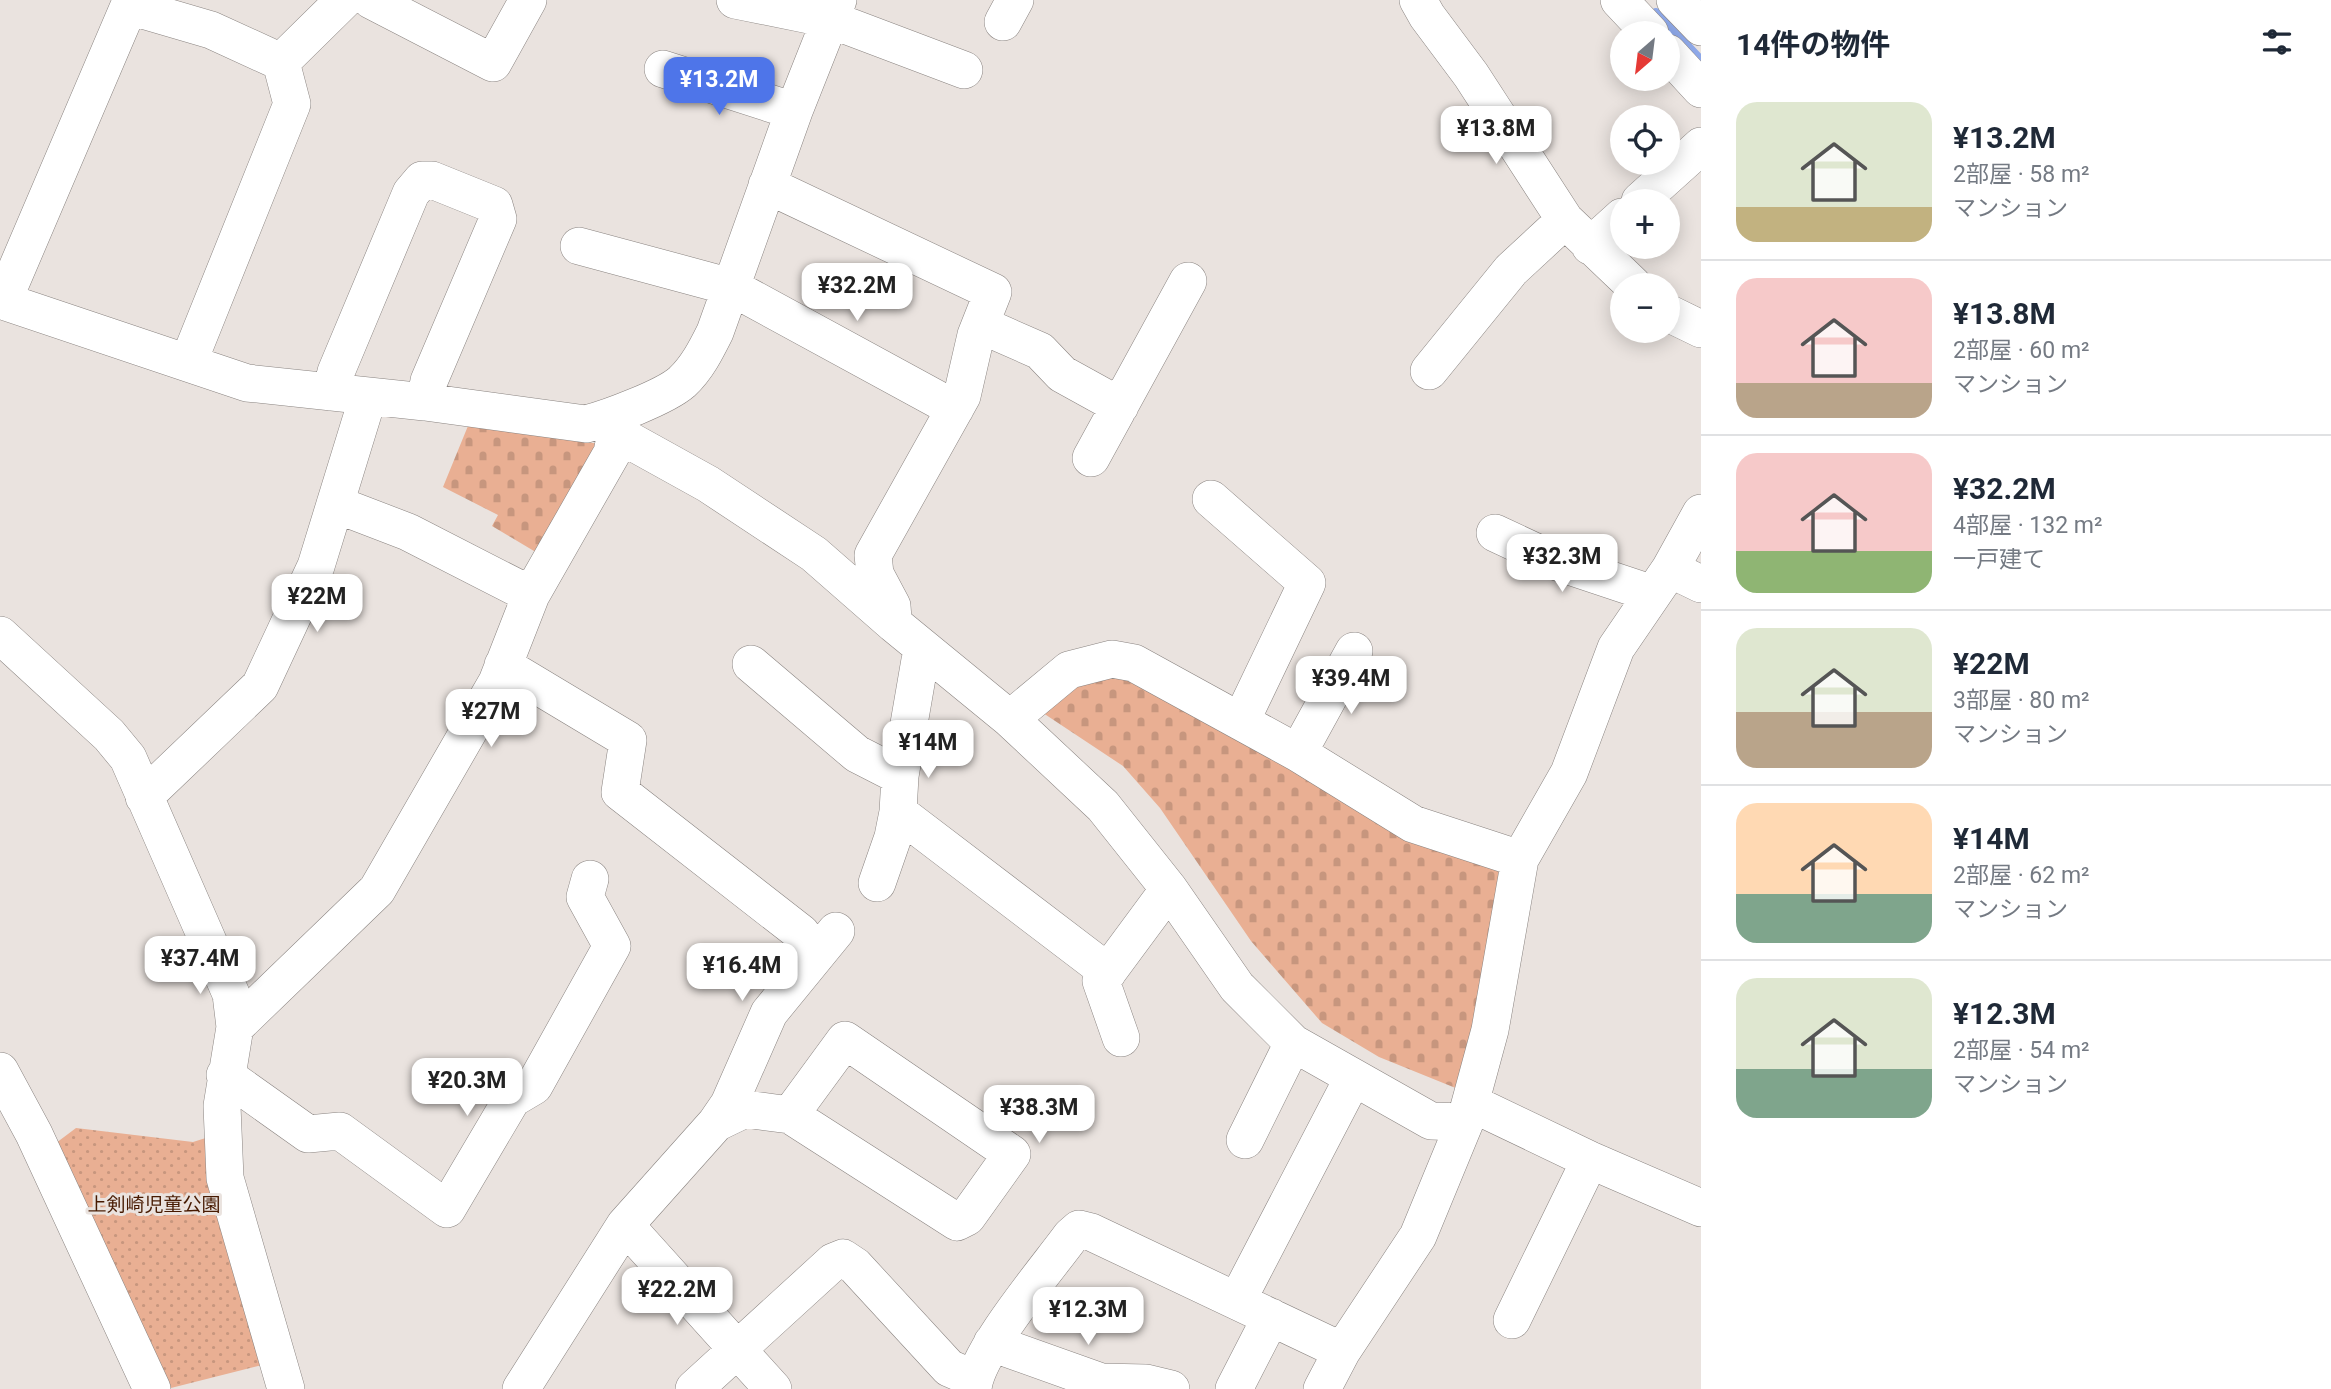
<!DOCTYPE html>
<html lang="ja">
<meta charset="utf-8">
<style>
body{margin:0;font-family:Roboto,"Noto Sans JP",sans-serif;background:#f6f6f7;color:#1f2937;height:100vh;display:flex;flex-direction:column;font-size:26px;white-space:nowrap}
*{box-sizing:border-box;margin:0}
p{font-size:23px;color:#747a83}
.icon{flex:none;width:38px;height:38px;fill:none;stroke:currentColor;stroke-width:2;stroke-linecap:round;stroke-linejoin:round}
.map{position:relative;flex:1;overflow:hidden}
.drawer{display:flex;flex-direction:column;background:#fff;width:630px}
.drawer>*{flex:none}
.needle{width:46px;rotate:208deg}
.fabs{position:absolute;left:1610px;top:21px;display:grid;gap:14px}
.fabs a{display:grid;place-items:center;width:70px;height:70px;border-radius:50%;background:#fff;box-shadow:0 4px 18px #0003;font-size:35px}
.price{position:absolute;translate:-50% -60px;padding:0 16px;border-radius:14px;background:#fff;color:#222;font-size:23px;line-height:46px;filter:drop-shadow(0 2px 4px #0008)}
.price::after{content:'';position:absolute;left:50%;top:42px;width:21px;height:16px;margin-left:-10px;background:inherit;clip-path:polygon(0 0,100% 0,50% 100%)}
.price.on{background:#4e75e9;color:#fff}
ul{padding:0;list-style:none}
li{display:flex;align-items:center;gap:21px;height:175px;padding:0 35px}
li+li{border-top:2px solid #e0e1e3}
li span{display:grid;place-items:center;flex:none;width:196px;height:140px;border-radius:21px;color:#555}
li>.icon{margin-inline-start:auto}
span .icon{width:84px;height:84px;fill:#fffc;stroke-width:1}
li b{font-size:30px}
h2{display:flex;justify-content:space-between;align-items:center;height:84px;padding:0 35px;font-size:30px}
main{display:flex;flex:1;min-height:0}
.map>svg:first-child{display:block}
.cemetery{fill:url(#cemetery-stones)}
.park{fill:url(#park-dots)}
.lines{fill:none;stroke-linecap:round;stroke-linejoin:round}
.stream{stroke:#8ea8e8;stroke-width:10}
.minor-casing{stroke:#8a8481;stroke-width:38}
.minor{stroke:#fff;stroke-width:37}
.labels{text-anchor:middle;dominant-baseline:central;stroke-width:6;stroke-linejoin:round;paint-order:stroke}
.park-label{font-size:19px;fill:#471a01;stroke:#eae3df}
</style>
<main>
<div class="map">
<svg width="1701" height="1389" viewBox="0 0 1701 1389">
<defs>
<pattern id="cemetery-stones" width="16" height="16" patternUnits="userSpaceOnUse" patternTransform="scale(1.75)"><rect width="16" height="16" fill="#e9af93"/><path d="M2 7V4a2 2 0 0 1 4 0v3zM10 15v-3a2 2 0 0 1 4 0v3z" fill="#c7967e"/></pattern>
<pattern id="park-dots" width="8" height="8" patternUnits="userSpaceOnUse" patternTransform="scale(1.75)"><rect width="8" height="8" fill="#e9af93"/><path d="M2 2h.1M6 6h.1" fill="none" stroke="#c7967e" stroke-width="1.8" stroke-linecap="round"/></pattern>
</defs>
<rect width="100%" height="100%" fill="#eae3df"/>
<!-- cemetery -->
<path class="cemetery" d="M470,421L604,445L539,554L492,526L498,515L443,487Z
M1111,665L1508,868L1463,1091L1379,1057L1322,1023L1251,941L1160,808L1123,766L1034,707Z"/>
<!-- park -->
<path class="park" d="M76,1128L193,1142L212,1136L266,1364L167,1389L52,1146Z"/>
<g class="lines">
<!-- stream -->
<path class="stream" d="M1656,13L1701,61"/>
<defs>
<path id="minor" d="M371,0L493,63L528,0
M735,0L829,19L964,70
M1418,0L1427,16L1471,75L1565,220L1633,285
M1619,0L1650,33
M1675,0L1701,27
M129,6L211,30L281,62L292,104L188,363
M1003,22L1015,0
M1668,53L1701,89
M281,62L344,0
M663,69L794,111
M767,185L993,292L976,335L962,396L873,555L875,574L892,606L893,619
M1640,201L1701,146
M579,246L731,287L955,409
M1590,246L1622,217
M0,300L247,383L425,402L586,424C609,418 665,397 682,382C697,368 706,350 715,332L794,111L838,0
M3,301L129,6L134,0
M1668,313L1701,329
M981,325L1040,351L1062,374L1120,406
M1429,371L1511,270L1565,220
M331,392L336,372L411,193L422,180H432L494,205L498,219L429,381L425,402
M616,433L708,484L814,554L894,624L1010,719L1103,806L1169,889L1237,987L1293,1043L1431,1121L1465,1122
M1091,458L1188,281
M1211,499L1307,583L1241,721
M335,504L408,532L531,595
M1495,533L1557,562L1653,594
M1670,569L1701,584
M0,635L109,735L128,758L231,994L235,1027L222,1106L225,1178L286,1389
M751,664L857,754L900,776
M503,665L628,740L620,792L801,933
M1010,719L1069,670L1112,659L1134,663L1298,753L1413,824L1520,859
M1298,753L1354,651
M144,797L260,686L316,566L368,397
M898,812L1108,972
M877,883L893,837L898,812L900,776L920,660L926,651
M235,1027L377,890L497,682L531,595L612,453L616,433L607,419
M1121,1038L1101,981L1169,889
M0,1071L34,1134L152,1389
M225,1075L308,1134L340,1131L447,1209L512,1099L534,1086L612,946L585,897L590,879
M1471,1103L1590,1160L1701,1208
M716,1123L729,1104L769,1013L836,931
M1245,1140L1293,1043
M625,1225L773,1389
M1237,1301L1353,1078
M1512,1320L1590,1160
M992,1343L1101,1382L1146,1383L1171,1389
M521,1389L625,1225L716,1123L745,1109L790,1115L957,1222L967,1217L1012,1154L845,1040L790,1115
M694,1389L833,1262L843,1258L855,1266L949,1368L974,1379
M973,1389C976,1352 1047,1269 1071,1236L1079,1229L1091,1232L1342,1351
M1234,1389L1271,1317
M1322,1389L1342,1351L1418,1236L1465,1122L1490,1030L1520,859L1569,773L1616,648L1670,569L1701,513"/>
</defs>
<!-- minor casing -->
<use href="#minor" class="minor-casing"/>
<!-- minor -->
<use href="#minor" class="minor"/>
</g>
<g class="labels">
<!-- park labels -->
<g class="park-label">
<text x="154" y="1204">上剣崎児童公園</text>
</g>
</g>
</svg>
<div class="fabs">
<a><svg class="needle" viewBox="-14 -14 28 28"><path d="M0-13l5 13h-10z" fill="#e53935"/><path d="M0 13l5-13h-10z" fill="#747a83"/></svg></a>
<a><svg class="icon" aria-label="locate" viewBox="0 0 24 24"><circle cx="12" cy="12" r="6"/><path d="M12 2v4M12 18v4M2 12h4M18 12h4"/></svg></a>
<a>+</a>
<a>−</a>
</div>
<b class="price on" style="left:719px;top:117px">¥13.2M</b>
<b class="price" style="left:1496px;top:166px">¥13.8M</b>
<b class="price" style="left:857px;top:323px">¥32.2M</b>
<b class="price" style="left:1562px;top:594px">¥32.3M</b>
<b class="price" style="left:317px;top:634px">¥22M</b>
<b class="price" style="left:1351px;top:716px">¥39.4M</b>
<b class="price" style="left:491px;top:749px">¥27M</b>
<b class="price" style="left:928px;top:780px">¥14M</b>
<b class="price" style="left:200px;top:996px">¥37.4M</b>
<b class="price" style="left:742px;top:1003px">¥16.4M</b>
<b class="price" style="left:467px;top:1118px">¥20.3M</b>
<b class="price" style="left:1039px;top:1145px">¥38.3M</b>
<b class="price" style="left:677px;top:1327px">¥22.2M</b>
<b class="price" style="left:1088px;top:1347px">¥12.3M</b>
</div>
<section class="drawer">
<h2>14件の物件<svg class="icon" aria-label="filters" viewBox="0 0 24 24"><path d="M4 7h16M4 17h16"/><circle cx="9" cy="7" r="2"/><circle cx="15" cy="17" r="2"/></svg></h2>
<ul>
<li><span style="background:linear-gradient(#dfe7d0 75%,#c2b280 0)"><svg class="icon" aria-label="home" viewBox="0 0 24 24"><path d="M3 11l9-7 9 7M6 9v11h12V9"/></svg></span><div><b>¥13.2M</b><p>2部屋 · 58 m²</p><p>マンション</p></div></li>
<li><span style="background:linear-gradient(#f6c9c9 75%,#b9a48a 0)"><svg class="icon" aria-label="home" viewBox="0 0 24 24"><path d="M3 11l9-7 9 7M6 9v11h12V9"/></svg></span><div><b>¥13.8M</b><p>2部屋 · 60 m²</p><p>マンション</p></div></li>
<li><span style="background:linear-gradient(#f6c9c9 70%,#8fb573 0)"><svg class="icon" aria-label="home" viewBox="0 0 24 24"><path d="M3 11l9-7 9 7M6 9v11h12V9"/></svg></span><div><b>¥32.2M</b><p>4部屋 · 132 m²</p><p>一戸建て</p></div></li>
<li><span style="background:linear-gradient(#dfe7d0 60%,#b9a48a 0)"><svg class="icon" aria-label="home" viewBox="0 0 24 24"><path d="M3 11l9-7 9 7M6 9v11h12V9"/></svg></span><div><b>¥22M</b><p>3部屋 · 80 m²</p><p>マンション</p></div></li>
<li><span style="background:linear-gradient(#ffd9b3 65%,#7fa58c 0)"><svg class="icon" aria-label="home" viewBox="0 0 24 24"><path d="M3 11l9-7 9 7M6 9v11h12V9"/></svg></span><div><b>¥14M</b><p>2部屋 · 62 m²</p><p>マンション</p></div></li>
<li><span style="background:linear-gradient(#dfe7d0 65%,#7fa58c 0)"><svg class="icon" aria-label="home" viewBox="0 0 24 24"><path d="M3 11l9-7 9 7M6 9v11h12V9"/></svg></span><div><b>¥12.3M</b><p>2部屋 · 54 m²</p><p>マンション</p></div></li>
</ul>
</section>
</main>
